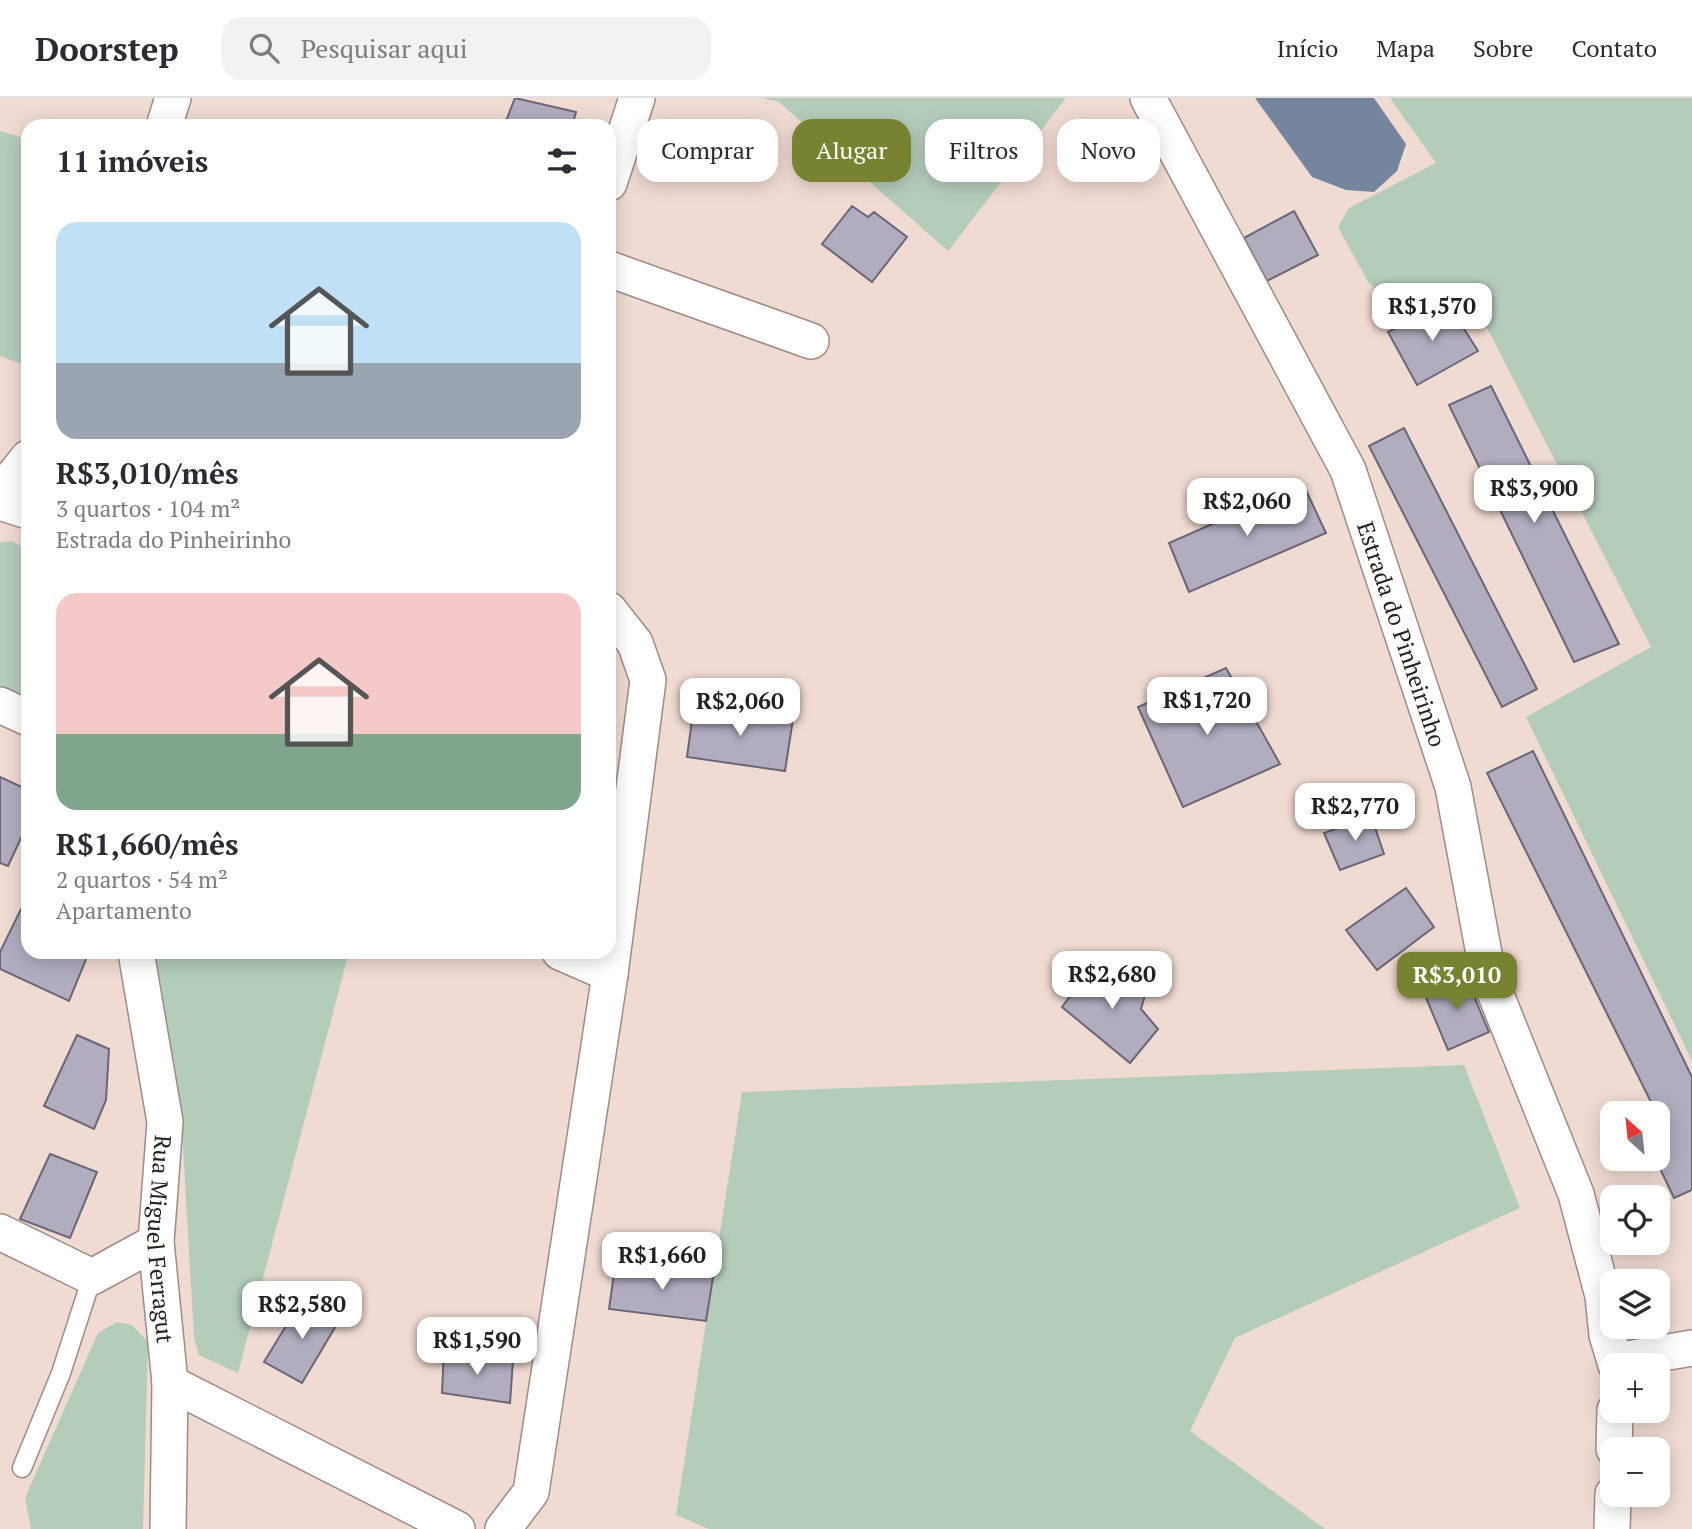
<!DOCTYPE html>
<html lang="pt">
<meta charset="utf-8">
<style>
body{margin:0;font-family:"PT Serif",serif;background:#f2f2f3;color:#2b2b33;height:100vh;display:flex;flex-direction:column;font-size:26px;white-space:nowrap}
*{box-sizing:border-box;margin:0}
p{font-size:23px;color:#7c7c81}
.icon{flex:none;width:38px;height:38px;fill:none;stroke:currentColor;stroke-width:2;stroke-linecap:round;stroke-linejoin:round}
.map{position:relative;flex:1;overflow:hidden}
.details{position:absolute;left:21px;top:21px;width:595px;height:840px;display:flex;flex-direction:column;background:#fff;border-radius:21px;box-shadow:0 4px 18px #0003}
.details>*{flex:none}
.top-card{position:absolute;left:637px;top:21px;width:665px;height:63px;display:flex;gap:14px}
.needle{width:46px;rotate:333deg}
.fabs{position:absolute;left:1600px;top:1003px;display:grid;gap:14px}
.fabs a{display:grid;place-items:center;width:70px;height:70px;border-radius:14px;background:#fff;box-shadow:0 4px 18px #0003;font-size:35px}
.price{position:absolute;translate:-50% -60px;padding:0 16px;border-radius:14px;background:#fff;color:#222;font-size:23px;line-height:46px;filter:drop-shadow(0 2px 4px #0008)}
.price::after{content:'';position:absolute;left:50%;top:42px;width:21px;height:16px;margin-left:-10px;background:inherit;clip-path:polygon(0 0,100% 0,50% 100%)}
.price.current{background:#778330;color:#fff}
ul{padding:0;list-style:none}
li{display:grid;align-content:center;gap:14px;height:371px;padding:0 35px}
li span{display:grid;place-items:center;height:217px;border-radius:21px;color:#555}
li>.icon{margin-inline-start:auto}
span .icon{width:126px;height:126px;fill:#fffc;stroke-width:1}
li b{font-size:30px}
h2{display:flex;justify-content:space-between;align-items:center;height:84px;padding:0 35px;font-size:30px}
.pill{padding:0 24px;border-radius:21px;background:#fff;box-shadow:0 4px 18px #0003;font-size:24px;line-height:63px}
.pill.current{background:#778330;color:#fff}
header{display:flex;align-items:center;gap:42px;box-sizing:border-box;height:98px;padding:0 35px;background:#fff;border-bottom:2px solid #e1e1e2}
header strong{font-size:33px}
nav{display:flex;gap:38px;margin-inline-start:auto;font-size:24px}
.search{width:490px;height:63px;background:#f2f2f3;display:flex;align-items:center;gap:18px;box-sizing:border-box;padding:0 24px;border-radius:21px;color:#7c7c81;font-size:26px}
.map>svg:first-child{display:block}
.green{fill:#b4cdbb}
.water{fill:#75859e}
.building{fill:#b1adbf;stroke:#6a6677;stroke-width:2}
.lines{fill:none;stroke-linecap:round;stroke-linejoin:round}
.lane-casing{stroke:#9f8b84;stroke-width:21}
.street-casing{stroke:#9f8b84;stroke-width:38}
.lane{stroke:#fff;stroke-width:18}
.street{stroke:#fff;stroke-width:35}
.labels{text-anchor:middle;dominant-baseline:central;stroke-width:7;stroke-linejoin:round;paint-order:stroke}
.street-label{font-size:23px;fill:#28201d;stroke:#f0dbd2}
</style>
<header>
<strong>Doorstep</strong>
<div class="search"><svg class="icon" aria-label="search" viewBox="0 0 24 24"><circle cx="10" cy="10" r="6"/><path d="M15 15l6 6"/></svg>Pesquisar aqui</div>
<nav><a>Início</a><a>Mapa</a><a>Sobre</a><a>Contato</a></nav>
</header>
<div class="map">
<svg width="1692" height="1431" viewBox="0 0 1692 1431">
<rect width="100%" height="100%" fill="#f0dbd2"/>
<!-- green -->
<path class="green" d="M762,0H1066L948,153L779,4Z
M1390,0H1692V963L1526,619L1651,549L1468,193L1388,203L1368,184L1338,129L1349,110L1436,65Z
M0,33L28,41V268L0,258Z
M12,443L28,452V609L0,595V444Z
M151,854H349L238,1275L199,1257L194,1240L182,1032Z
M1464,967L1520,1110L1235,1240L1190,1333L1325,1431H709L676,1417L742,994Z
M117,1224L132,1227L148,1244L143,1431H31L25,1400L98,1235Z"/>
<!-- water -->
<path class="water" d="M1255,0H1374L1406,46L1397,73L1374,94L1346,92L1312,79Z"/>
<!-- building -->
<path class="building" d="M515,0L576,14L572,28H504Z
M852,108L868,119L874,114L907,139L872,184L822,146Z
M1294,113L1318,157L1267,183L1244,140Z
M1447,204L1478,253L1417,287L1388,234Z
M1491,288L1619,546L1574,564L1449,307Z
M1404,330L1537,591L1502,609L1369,348Z
M1303,386L1326,435L1189,494L1169,445Z
M1226,570L1280,666L1183,709L1138,609Z
M694,607L793,621L785,673L687,659Z
M694,607L793,621L785,673L687,659Z
M1533,653L1692,979V1092L1674,1100L1655,1060L1657,1039L1666,1034L1487,675Z
M0,679L28,692V725L8,768L0,765Z
M1371,718L1384,756L1340,772L1324,735Z
M1406,790L1434,829L1377,872L1346,832Z
M21,811L28,814V854H89L69,903L0,871V854Z
M1097,862L1145,897L1141,911L1158,931L1130,965L1062,909Z
M1465,877L1489,934L1448,952L1424,895Z
M77,937L109,951L106,1002L94,1031L44,1008Z
M50,1056L97,1074L70,1140L20,1121Z
M615,1168L714,1173L706,1223L609,1211Z
M615,1168L714,1173L706,1223L609,1211Z
M303,1200L340,1221L302,1285L264,1264Z
M444,1253L513,1262L510,1305L442,1295Z"/>
<g class="lines">
<defs>
<path id="lane" d="M22,1370L61,1275L92,1179"/>
<g id="street">
<path id="s1" d="M1148,0L1348,372L1453,689L1488,877L1576,1096L1603,1198L1607,1237L1616,1267"/>
<path d="M164,28L173,0"/>
<path d="M609,85L637,0"/>
<path d="M609,171L811,243"/>
<path d="M0,395L28,360"/>
<path d="M0,404L28,413"/>
<path d="M0,607L28,620"/>
<path id="s2" d="M136,854L165,1024L156,1144L170,1285L168,1431"/>
<path d="M560,854L610,876"/>
<path d="M0,1134L92,1179L156,1144"/>
<path d="M1616,1263L1692,1250"/>
<path d="M170,1285L457,1431"/>
<path d="M1614,1351L1615,1312"/>
<path d="M503,1431L531,1394L610,876L648,582L635,545L609,512"/>
<path d="M1612,1431L1613,1396"/>
</g>
</defs>
<!-- lane casing -->
<use href="#lane" class="lane-casing"/>
<!-- street casing -->
<use href="#street" class="street-casing"/>
<!-- lane -->
<use href="#lane" class="lane"/>
<!-- street -->
<use href="#street" class="street"/>
</g>
<g class="labels">
<!-- street labels -->
<g class="street-label">
<text stroke="none"><textPath href="#s1" startOffset="595">Estrada do Pinheirinho</textPath></text>
<text stroke="none"><textPath href="#s2" startOffset="290">Rua Miguel Ferragut</textPath></text>
</g>
</g>
</svg>
<div class="fabs">
<a><svg class="needle" viewBox="-14 -14 28 28"><path d="M0-13l5 13h-10z" fill="#e53935"/><path d="M0 13l5-13h-10z" fill="#7c7c81"/></svg></a>
<a><svg class="icon" aria-label="locate" viewBox="0 0 24 24"><circle cx="12" cy="12" r="6"/><path d="M12 2v4M12 18v4M2 12h4M18 12h4"/></svg></a>
<a><svg class="icon" aria-label="layers" viewBox="0 0 24 24"><path d="M12 4l9 5-9 5-9-5zM3 14l9 5 9-5"/></svg></a>
<a>+</a>
<a>−</a>
</div>
<b class="price" style="left:1432px;top:245px">R$1,570</b>
<b class="price" style="left:1534px;top:427px">R$3,900</b>
<b class="price" style="left:1247px;top:440px">R$2,060</b>
<b class="price" style="left:1207px;top:639px">R$1,720</b>
<b class="price" style="left:740px;top:640px">R$2,060</b>
<b class="price" style="left:1355px;top:745px">R$2,770</b>
<b class="price" style="left:1112px;top:913px">R$2,680</b>
<b class="price current" style="left:1457px;top:914px">R$3,010</b>
<b class="price" style="left:662px;top:1194px">R$1,660</b>
<b class="price" style="left:302px;top:1243px">R$2,580</b>
<b class="price" style="left:477px;top:1279px">R$1,590</b>
<div class="top-card">
<a class="pill">Comprar</a>
<a class="pill current">Alugar</a>
<a class="pill">Filtros</a>
<a class="pill">Novo</a>
</div>
<section class="details">
<h2>11 imóveis<svg class="icon" aria-label="filters" viewBox="0 0 24 24"><path d="M4 7h16M4 17h16"/><circle cx="9" cy="7" r="2"/><circle cx="15" cy="17" r="2"/></svg></h2>
<ul>
<li><span style="background:linear-gradient(#bfe0f5 65%,#9aa5b1 0)"><svg class="icon" aria-label="home" viewBox="0 0 24 24"><path d="M3 11l9-7 9 7M6 9v11h12V9"/></svg></span><div><b>R$3,010/mês</b><p>3 quartos · 104 m²</p><p>Estrada do Pinheirinho</p></div></li>
<li><span style="background:linear-gradient(#f6c9c9 65%,#7fa58c 0)"><svg class="icon" aria-label="home" viewBox="0 0 24 24"><path d="M3 11l9-7 9 7M6 9v11h12V9"/></svg></span><div><b>R$1,660/mês</b><p>2 quartos · 54 m²</p><p>Apartamento</p></div></li>
</ul>
</section>
</div>
